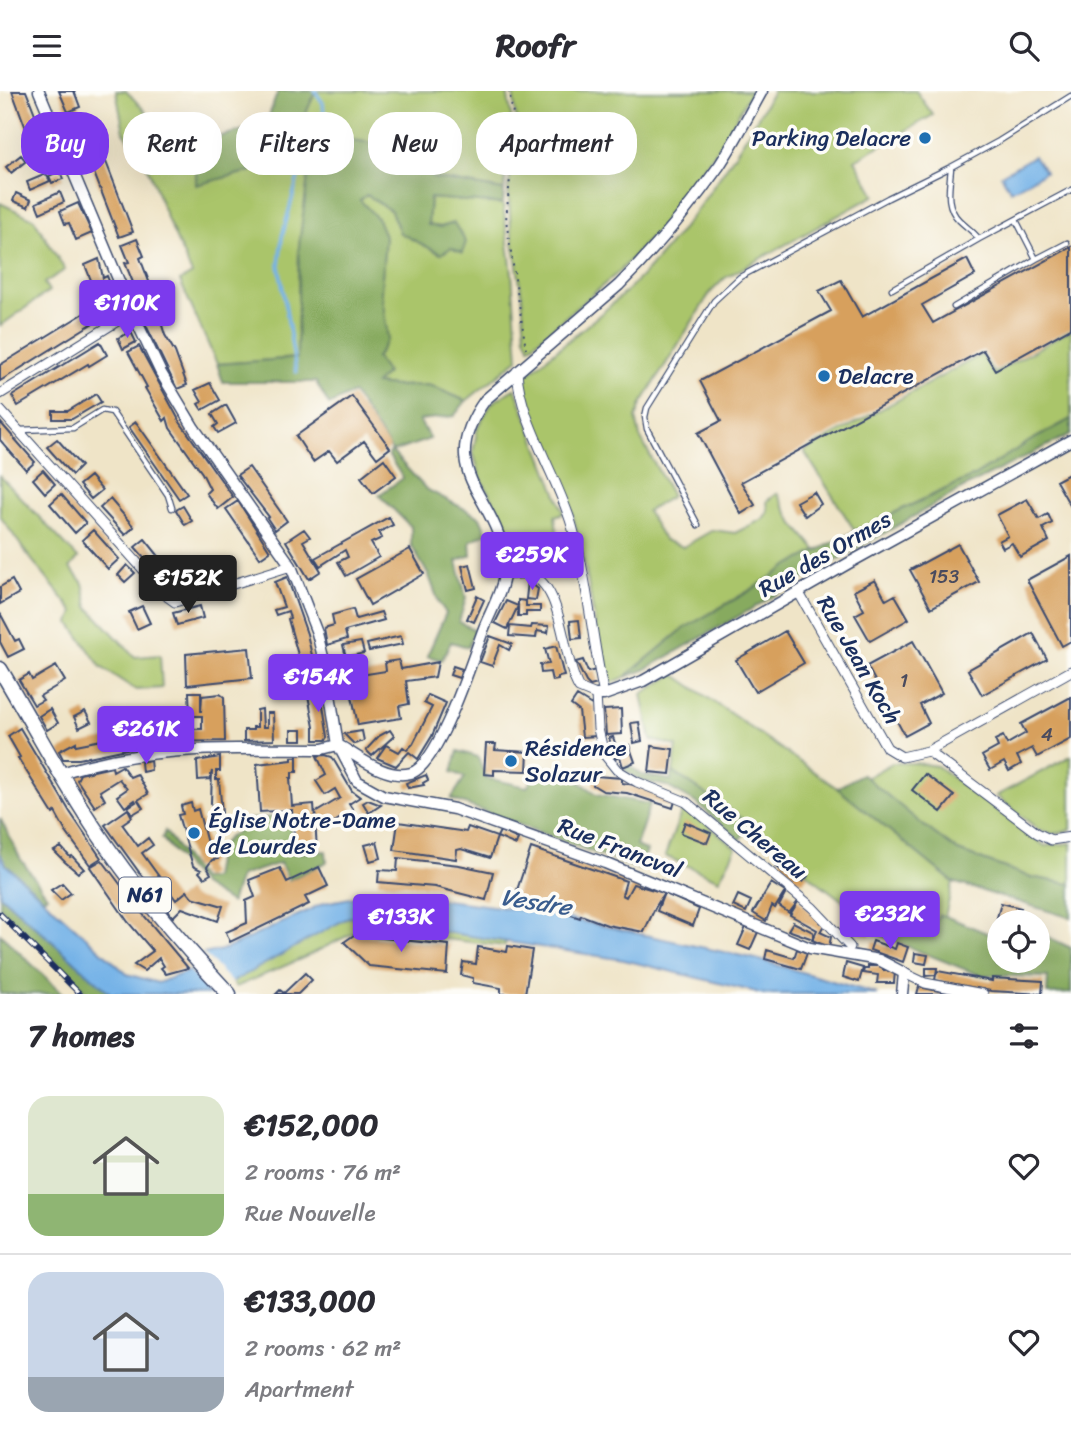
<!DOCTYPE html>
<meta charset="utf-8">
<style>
body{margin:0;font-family:Sriracha,sans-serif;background:#f2f2f3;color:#2b2b33;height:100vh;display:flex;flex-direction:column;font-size:26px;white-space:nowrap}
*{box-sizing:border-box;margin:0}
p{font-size:23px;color:#7c7c81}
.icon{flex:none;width:38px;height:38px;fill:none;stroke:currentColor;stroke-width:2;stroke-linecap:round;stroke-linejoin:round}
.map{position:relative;height:903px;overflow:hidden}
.drawer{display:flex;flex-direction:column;background:#fff;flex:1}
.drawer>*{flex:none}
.guide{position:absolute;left:21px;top:21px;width:700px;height:63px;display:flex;gap:14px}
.controls{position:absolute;left:987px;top:819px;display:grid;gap:14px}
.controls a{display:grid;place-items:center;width:63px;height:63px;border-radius:50%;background:#fff;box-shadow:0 7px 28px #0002;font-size:35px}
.price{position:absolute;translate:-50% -60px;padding:0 16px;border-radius:7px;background:#7c3aed;color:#fff;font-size:23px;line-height:46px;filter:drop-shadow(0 2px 4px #0008)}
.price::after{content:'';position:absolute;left:50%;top:42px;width:21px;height:16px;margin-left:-10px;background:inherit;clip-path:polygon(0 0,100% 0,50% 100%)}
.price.active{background:#222;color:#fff}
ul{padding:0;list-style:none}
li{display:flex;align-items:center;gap:21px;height:175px;padding:0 28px}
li+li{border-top:2px solid #e1e1e2}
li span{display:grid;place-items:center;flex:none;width:196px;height:140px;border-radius:21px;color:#555}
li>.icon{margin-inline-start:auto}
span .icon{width:84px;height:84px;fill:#fffc;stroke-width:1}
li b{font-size:30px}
h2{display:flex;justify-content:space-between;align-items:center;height:84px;padding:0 28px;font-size:30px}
.tag{padding:0 24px;border-radius:28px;background:#fff;box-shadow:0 7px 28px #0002;font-size:24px;line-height:63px}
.tag.active{background:#7c3aed;color:#fff}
header{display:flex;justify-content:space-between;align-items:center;height:91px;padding:0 28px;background:#fff;font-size:32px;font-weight:700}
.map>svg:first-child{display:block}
.green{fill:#aac56b;stroke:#627a64;stroke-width:2}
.forest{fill:#87aa5f;stroke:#516c5e;stroke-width:2}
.water{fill:#74b2e7;stroke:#4870a2;stroke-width:2}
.pier{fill:#efe4c7}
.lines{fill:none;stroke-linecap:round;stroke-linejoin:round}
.stream{stroke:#74b2e7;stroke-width:3.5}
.building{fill:#d7a05d}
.service-casing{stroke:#3b4a6e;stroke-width:7}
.minor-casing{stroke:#3b4a6e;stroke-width:11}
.tertiary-casing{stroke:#3b4a6e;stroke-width:13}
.primary-casing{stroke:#3b4a6e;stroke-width:17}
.path{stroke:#3b4a6e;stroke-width:2;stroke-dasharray:2 5;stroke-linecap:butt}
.service{stroke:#fff;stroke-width:4.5}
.minor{stroke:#fff;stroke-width:9}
.tertiary{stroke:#fff;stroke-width:10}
.primary{stroke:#fff;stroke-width:14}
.rail-casing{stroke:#1b2f5e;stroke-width:6}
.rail{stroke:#fdfcf7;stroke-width:3.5;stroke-dasharray:10;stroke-linecap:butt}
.poi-dot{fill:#1f6fb2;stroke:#fdfcf7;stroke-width:2.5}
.labels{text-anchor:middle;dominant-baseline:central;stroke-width:7;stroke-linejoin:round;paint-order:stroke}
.number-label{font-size:19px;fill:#4a4b5e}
.shield{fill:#fdfcf7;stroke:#5f6c8c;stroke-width:2}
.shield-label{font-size:21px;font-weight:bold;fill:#1b2f5e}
.poi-label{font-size:23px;fill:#1b2f5e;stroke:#fdfcf7;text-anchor:start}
.street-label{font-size:23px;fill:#1b2f5e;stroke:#fdfcf7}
.water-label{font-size:24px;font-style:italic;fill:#3a5d8e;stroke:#fdfcf7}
</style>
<header><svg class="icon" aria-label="menu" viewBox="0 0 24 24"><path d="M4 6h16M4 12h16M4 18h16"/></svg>Roofr<svg class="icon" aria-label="search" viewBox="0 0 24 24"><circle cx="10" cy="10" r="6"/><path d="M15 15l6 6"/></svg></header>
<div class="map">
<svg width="1071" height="903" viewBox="0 0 1071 903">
<rect width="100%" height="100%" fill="#fdfcf7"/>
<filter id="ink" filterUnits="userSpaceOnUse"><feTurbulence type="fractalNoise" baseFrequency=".0143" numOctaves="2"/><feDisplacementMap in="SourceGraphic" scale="14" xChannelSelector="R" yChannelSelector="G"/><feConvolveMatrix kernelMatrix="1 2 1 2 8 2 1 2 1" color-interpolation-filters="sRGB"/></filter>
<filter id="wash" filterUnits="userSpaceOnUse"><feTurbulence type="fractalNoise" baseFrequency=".00686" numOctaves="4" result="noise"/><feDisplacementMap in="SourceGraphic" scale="28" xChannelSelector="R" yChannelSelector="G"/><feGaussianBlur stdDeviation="1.57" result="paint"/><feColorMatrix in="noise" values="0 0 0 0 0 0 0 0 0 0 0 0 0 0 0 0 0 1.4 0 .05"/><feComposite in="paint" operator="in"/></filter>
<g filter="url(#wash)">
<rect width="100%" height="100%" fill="#efe4c7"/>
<!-- green -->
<path class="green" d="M116,0H126L149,24L196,52V93L251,80L293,48L316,0H507L512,30L504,99L433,87L402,55L299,154L297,267L217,273L180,190L192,183L169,132L147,75L124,41Z
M513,0H751L724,49L662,134L620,180L530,256L525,246L522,205L511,138L508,97L518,47Z
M773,0H916L933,24L855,69L875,104L725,187L710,202L641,313L636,327L640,346L672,405L647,420L664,449L683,456L713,439L735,442L763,428L768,420L767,410L777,402L793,432L817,460L683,538L625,586L605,595C595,534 587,471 569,411C555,369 529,330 524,286C566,250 613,217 650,176C698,123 738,62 773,0Z
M367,104L391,120L400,142L440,136L428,134L430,107L503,113L512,182L518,268L466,310L429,294L395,295L374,293L376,267L388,247L381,200L385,145L360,109Z
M0,112L34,128L65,179L44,192L49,200L0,235Z
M1071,239V328L1030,350L974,385L855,440L804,360L982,263L994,282Z
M515,297L564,422L555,425L557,442L545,448L547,459L513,464L506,432L481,388L473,361L478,335L492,312Z
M0,385L78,467L70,477L83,492L88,516L135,566L160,564L162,597L136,599L101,576L70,532L74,521L27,463L0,425Z
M674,583L837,697L953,791L945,825L939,824L934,838L843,810L815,789L748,732L673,681L677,655L651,649L642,603Z
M1071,665V739L1054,743L1039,739L996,705Z
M892,672H915L937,675L1045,755L1071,752V793L1030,786L958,760L923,734L866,687Z
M684,714L736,757L719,789L665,765Z
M349,826L507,850L504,855L361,838L303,867L236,896L232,891Z"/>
<!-- forest -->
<path class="forest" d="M278,0H316L294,48L251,80L196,94V52L266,33Z
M350,49L402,55L433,87L504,99L503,113L430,107L428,134L440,136L454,132L466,151L462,162L451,157L441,163L400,142L391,120L367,104L360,109L378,128L385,145L381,200L388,248L376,267L387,282L375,293L395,295L429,294L466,310L454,325L419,329L430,348L392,361L426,398L480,426L487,442L470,450L471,464L457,470L466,507L459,531L475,539L468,556L451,551L442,569L427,565L446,522L439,512L429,485L411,454V436L379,404L403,387L388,364L392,360L353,302L329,314L316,291H223L217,273L297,267L299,154L308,85Z
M1071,328V343L967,395L644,579L625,586L683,538L748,501L789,474L855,440L974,385L1030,350Z
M458,660L478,666L486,687L527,696L541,676L561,678L597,703L650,713L636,755L647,760L640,779L451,708L465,686L452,681Z
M629,674L642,684L671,689L673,681L749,732L740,750L698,713L666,695L640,689L623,678Z
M862,683L923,734L958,760L1030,786L1071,793V827L953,791L837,697Z
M290,724L292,762L326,760L327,771L289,789L280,772L240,785L231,812L202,794L162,747L165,740L201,788L213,787C215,775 217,758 226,749C234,741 242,741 246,729Z
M0,727L20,767L47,805L43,807L6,774L0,763Z
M0,804L111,903H88L0,816Z
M881,824L933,838L939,824L945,825L999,847V870H1038V841L1071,857V902L1047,903L1048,886L979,884L876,843Z
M0,843L63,903H0Z"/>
<!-- water -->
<path class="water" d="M1034,65L1045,81L1011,100L1001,84Z
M0,763L6,774L127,883L158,892L189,880L204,863L226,858L324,812L366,804L430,807L538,821L756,868L877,903H764L624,869L349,826L232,891L216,903H111L0,804Z"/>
<!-- pier -->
<path class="pier" d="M204,863L234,894L222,903H211L189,880Z"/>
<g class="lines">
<!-- stream -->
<path class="stream" d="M296,281L279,174L282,146L298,86L307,59L324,23L323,12L315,0"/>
</g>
<g id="blocks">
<!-- building -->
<path class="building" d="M12,0H26L44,46L31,51Z
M59,0H74L80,16L68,21Z
M93,37L133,141L119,146L79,43Z
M21,64L26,70L11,82L6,76Z
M60,80L63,88L52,92L49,85Z
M46,83L50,90L30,99L27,91Z
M60,101L64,111L40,122L36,112Z
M16,102L31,109L28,116L13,110Z
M78,112L92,142L76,149L69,132L65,133L60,120Z
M137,148L144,165L140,167L150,193L152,192L155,199L146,203L160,228L165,244L175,261L187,294L177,298L142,226L135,208L139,206L125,172L129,171L122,154Z
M1071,156V237L995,279L983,259L741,391L755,414L741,423L698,342L721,330L700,290L831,220L819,200L841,189L862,226L967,168L975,184L922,214L933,232Z
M99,168L103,187L107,185L111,195L99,201L95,193L93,194L85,174Z
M114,204L118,214L116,219L109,224L105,216L108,215L105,210Z
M91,218L98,229L0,290V274Z
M131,241L136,251L123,258L118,247Z
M100,251L107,264L89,275L88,273L18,315L12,305Z
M139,255L180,331L233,406L218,418L206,402L210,398L202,382L170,337L167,327L164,330L145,297L147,296L128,261Z
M210,292L220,309L202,319L198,313L202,311L195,299Z
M96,303L101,311L72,328H53V320H68Z
M352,305L390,357L377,367L364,350L337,370L329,360L313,371L296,345Z
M226,314L236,332L218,342L214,336L218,333L212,323Z
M0,331L35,371L26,379L0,349Z
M136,331L187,403L179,408L129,336Z
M57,348L81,375L72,384L47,356Z
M384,368L396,385L373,402L361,386Z
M249,376L287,430L275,439L267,427L269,426L237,384Z
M43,379L55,393L45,402L33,388Z
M1071,382V416L1056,390Z
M90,385L102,399L91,408L79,394Z
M814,401L821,413L805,425L796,411Z
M61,403L86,432L75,442L50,413Z
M110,408L134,436L125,444L100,417Z
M1027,408L1039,428L1048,423L1052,432L1043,437L1049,450L1020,466L1012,452L1003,457L999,450L1008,445L997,424Z
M238,410L270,460L260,467L226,418Z
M183,415L192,430L185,434L176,419Z
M389,426L393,434L379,441L382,447L371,452L379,466L346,485L338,471L348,466L345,459L320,475L315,467Z
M304,438L310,446L303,450L321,480L309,488L286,450Z
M93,439L119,468L108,478L82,449Z
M145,448L174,484L180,488L200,482L198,476L210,473L222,487L176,502L135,456Z
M958,453L979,491L931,517L910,479Z
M568,454L573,477L556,481L551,458Z
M410,458L424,483L370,514L356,488Z
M1071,465V550L1062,555L1027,489Z
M221,471L232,484L224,487L215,474Z
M470,473L476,497L468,499L462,475Z
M127,474L135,482L125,491L118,484Z
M287,486L307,543L317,586L305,589L288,528L290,527L288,520L276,524L274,519L284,516L275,491Z
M12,489L19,502L0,513V496Z
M875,489L886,509L895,504L909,528L870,550L855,524L864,519L854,500Z
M528,490L538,498L536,509L526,508Z
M477,505L484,509L474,531L467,528Z
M518,509L526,510V515H540V521H526V525H518Z
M506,510L518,515L507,538L495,532Z
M142,515L150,532L137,538L129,521Z
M200,515L203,527L177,534L173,522Z
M353,518L356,528L381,521L384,529L345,540L347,548L327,554L324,537L334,534L332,524Z
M0,522L15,550L19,548L24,558L8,566L0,551Z
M579,529L581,547L572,548L570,530Z
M532,534L549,535L548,542L537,540L536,547L509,545L510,535L531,537Z
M785,540L804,572L755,601L736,569Z
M1033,542L1047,568L982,604L968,579Z
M401,545L403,553L369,560L367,553Z
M490,545L512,553L509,559L500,554L492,575L480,571Z
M913,550L942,602L920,614L929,632L905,645L867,575Z
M361,551L364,562L346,566L343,554Z
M556,555L564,585L558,586V589L552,590L550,581L541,582L540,574L549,573L545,558Z
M249,557L252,587L187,594L186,563Z
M361,569L364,581L348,585L345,573Z
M399,569L401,578L438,571L435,586L406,590L409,613L399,615L401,627L358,634L348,586L386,580L385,571Z
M583,569L588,581L596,579L598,593L590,595L586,591L576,571Z
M56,575L65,590L40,605L43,609L34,614L19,589L29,583L32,589Z
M453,575L462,578L459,587L450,584Z
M320,596L328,646L326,649H314V636L307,599Z
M189,601H201V621L202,605L220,603L224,606L225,650L160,651L79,668H63L59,660L76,651V654L137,642L136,637L164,632V637L202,638V625H190Z
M428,604L446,612L432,645L418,668L409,661L396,675L377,667L386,654L399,661L403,656L407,659L413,653L432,616L424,612Z
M577,605L595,616L597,645L582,646L579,620L571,614Z
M1071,606V648L1037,666L1032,657L1017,665L1021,673L1009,680L1004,671L990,679L982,665L998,656L995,649L1003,645L1007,653L1026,642L1021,633Z
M50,618L58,632L47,639L39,625Z
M262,618L263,636H267V622H273L274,649L244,650V639H253V636H257V619Z
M621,618L622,643L606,644L604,619Z
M85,620L91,631L79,637L74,626Z
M639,631L642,650L634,652L631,632Z
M20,637L70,721L101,767L90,774L66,741L55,721L53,723L18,667L20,666L8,645Z
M291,639H302V649H291Z
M390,639L394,645L372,665L366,659L379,645Z
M362,640L364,650L354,653L344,643Z
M613,646L617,658L629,654L635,671L623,676L620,666L615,668L609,647Z
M486,653H496L495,659L528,661L527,680L494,679V684L484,683Z
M652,655L673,658L670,683L649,681Z
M325,664L332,666L352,700L360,706L349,713L353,719L322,739L316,729L315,722L340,707L335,698L325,704L316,690L326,684L317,665Z
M220,666V680H216V689H219L222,722L214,724L211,712L212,680L210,688L198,689L197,670Z
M292,666H297V681H292V687H290L292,715L314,713L317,759L295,760L292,719L260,721L257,673L292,669Z
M150,669L151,679L142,681L141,671Z
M122,675L130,686L137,683L148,703L138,709L143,717L133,723L128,716L136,711L135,709L125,716L117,705L127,698L119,688L100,700L105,709L95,716L77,689L80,683L112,676L113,680Z
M925,683L954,705L941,721L912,699Z
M426,684L428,689L423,692L424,694L408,697L406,692Z
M595,685L622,687V692L635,694L675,710L673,717L627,702L603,700L593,694Z
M368,709L381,714L369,722L363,712Z
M191,712L193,720L198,718L209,760L215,758L218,768L212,769L207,776L211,783L204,787L199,781L201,779L193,775L178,724L183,723L181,715Z
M128,718L132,726L122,733L138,755L148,747L153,754L142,762L176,809L187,800L192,806L223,815L218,830L182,817L173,826L165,817L105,734Z
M398,731L466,741L468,736L497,746L490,767L461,758L457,759L456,768L394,759Z
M685,731L711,742L707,752L681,742Z
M500,740L518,748L516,754L497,746Z
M377,751L381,767L370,770L365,754Z
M61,756L70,766L72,765L84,778L78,782L65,771L54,760Z
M531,757L626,790L622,804L626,806L633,793L664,802L699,818L693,835L657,820L664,802L655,817L644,841L607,834L581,824L580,827L515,805Z
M784,765L808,785L803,791L798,788L795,791L776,775Z
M398,767L459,774L493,781L486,809L435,796L378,791L379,779L397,780Z
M102,769L141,821L188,877L166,883L161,877L164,875L159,867L144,880L134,874L153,860L128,831L90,776Z
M319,776L328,795L305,806L309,813L230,851L226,841L247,832L246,810L255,806L249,789L280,777L287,791Z
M62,792L71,802L61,809L51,799Z
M771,792L785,801L775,817L772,815L766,830L753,822Z
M787,800L799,809L824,834L820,841L831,846L829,856L812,849L817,839L790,824L799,809L789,822L779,815Z
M738,804L751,810L746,821L733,815Z
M1001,812L1021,817L1017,831H999V836L995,834Z
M793,831L813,841V848L788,839Z
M860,831L873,836L869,845L856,840Z
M746,836L758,841L750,859L738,854Z
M354,844L449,854L447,883L369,875L344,851Z
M873,850L895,858L897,852L908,856L903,871L870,859Z
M508,855L532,859L525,903H501V897L473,892V887L461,884L463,871L476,873L478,856L507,861Z
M797,858L807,862L801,878L765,868L767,859L794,867Z
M915,862L928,864L926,873L914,871Z
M846,872L863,877L859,891L843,886Z
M868,875H883V879L895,880L894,892H877L878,884L863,882L864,878H868Z
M926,877H937L936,884L938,880L992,890V887L1043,890L1042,903L991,900L935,889L936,884L926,885Z
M305,882L312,889L298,903H276L280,899L284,902Z
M919,896L948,902V903H917Z"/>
</g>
</g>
<g filter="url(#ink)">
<use href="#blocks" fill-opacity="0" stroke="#3b4a6e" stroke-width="2"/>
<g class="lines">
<defs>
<path id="service" d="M951,76C950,95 944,114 959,129C966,136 973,140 979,148L1071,99
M1016,129L1036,168L1067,152
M892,198L979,148
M954,216L1036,168
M20,339L73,337L102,319L112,321L168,404L172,417
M698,434L647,338L645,326L647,317L714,210L740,186L888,107L951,76L999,50L1071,5"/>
<path id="minor" d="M517,280C519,329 558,386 572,435C588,490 592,548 604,604
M0,303L132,221
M0,319L168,506L175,511L291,475
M505,484C511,484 520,482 526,483C564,488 562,570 579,597L596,604L598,638L604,663L617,679L637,691L686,711L813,817L850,856
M799,502L887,657L902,666L928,660L1071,580
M928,660L1037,742L1051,749L1071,746
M904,882L925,892L983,903"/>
<path id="tertiary" d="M39,0L132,221L161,282L194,337L291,475L317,542L326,578L338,654L357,690L384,705L454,718L605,772L810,857L879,869L904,882L902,903
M596,604H604L643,590L849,472L1071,349
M338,654C358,665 386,689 411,682C439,674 473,566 484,537C490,522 504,497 504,482C508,408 429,387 485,309L619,194C656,157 689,117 719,75C735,51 748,25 762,0
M60,683C77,676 94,673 112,669C182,655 252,658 322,658L338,654"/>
<path id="primary" d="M0,578C32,631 60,686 95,738C134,797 181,852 229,903"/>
</defs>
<!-- service casing -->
<use href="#service" class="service-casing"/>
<!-- minor casing -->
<use href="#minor" class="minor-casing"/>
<!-- tertiary casing -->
<use href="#tertiary" class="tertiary-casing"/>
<!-- primary casing -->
<use href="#primary" class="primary-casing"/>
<!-- path -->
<path class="path" d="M509,0L515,35L506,129L526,258"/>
<!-- service -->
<use href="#service" class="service"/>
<!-- minor -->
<use href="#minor" class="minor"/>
<!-- tertiary -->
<use href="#tertiary" class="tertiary"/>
<!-- primary -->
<use href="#primary" class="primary"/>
<defs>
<path id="rail" d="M0,823L80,903"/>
</defs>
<!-- rail casing -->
<use href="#rail" class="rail-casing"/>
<!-- rail -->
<use href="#rail" class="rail"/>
</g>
</g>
<!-- markers -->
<g class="poi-dot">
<circle cx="925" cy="47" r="7"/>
<circle cx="824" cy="285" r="7"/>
<circle cx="511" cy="670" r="7"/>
<circle cx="194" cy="742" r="7"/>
</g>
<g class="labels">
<!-- number labels -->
<g class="number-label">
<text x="944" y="485">153</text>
<text x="904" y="589">1</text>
<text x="1047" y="643">4</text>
</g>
<!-- shield labels -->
<rect class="shield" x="119" y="786.5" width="52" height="35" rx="5"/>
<g class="shield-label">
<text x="145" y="804">N61</text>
</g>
<!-- poi labels -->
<g class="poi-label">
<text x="911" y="47" text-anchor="end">Parking Delacre</text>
<text x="838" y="285">Delacre</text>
<text x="525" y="657">Résidence<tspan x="525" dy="26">Solazur</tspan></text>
<text x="208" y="729">Église Notre-Dame<tspan x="208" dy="26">de Lourdes</tspan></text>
</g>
<!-- street labels -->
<g class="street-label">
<text transform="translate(825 463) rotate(-30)">Rue des Ormes</text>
<text transform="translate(859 569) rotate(60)">Rue Jean Koch</text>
<text transform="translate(755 743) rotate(40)">Rue Chereau</text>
<text transform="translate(620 757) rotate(21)">Rue Francval</text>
</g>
<!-- water labels -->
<g class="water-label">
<text transform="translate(536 811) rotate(9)">Vesdre</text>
</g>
</g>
</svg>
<div class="controls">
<a><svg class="icon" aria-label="locate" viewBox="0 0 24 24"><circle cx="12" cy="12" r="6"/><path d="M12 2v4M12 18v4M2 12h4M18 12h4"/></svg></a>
</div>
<b class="price" style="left:127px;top:249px">€110K</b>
<b class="price" style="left:532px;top:501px">€259K</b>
<b class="price active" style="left:188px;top:524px">€152K</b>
<b class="price" style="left:318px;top:623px">€154K</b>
<b class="price" style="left:146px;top:675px">€261K</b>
<b class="price" style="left:890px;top:860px">€232K</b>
<b class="price" style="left:401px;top:863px">€133K</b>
<div class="guide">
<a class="tag active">Buy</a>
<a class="tag">Rent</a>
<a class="tag">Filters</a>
<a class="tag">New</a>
<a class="tag">Apartment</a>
</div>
</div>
<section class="drawer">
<h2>7 homes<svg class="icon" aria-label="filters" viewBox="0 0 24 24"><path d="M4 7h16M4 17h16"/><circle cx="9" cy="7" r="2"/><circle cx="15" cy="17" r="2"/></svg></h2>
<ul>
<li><span style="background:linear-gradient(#dfe7d0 70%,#8fb573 0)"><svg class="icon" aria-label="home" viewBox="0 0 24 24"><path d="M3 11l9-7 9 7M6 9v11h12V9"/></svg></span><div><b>€152,000</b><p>2 rooms · 76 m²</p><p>Rue Nouvelle</p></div><svg class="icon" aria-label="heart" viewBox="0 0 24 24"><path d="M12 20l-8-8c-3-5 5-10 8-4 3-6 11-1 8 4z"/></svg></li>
<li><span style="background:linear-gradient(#c9d6e8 75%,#9aa5b1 0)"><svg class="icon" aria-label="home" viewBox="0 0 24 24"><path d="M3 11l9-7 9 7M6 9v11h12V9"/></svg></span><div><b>€133,000</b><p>2 rooms · 62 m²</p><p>Apartment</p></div><svg class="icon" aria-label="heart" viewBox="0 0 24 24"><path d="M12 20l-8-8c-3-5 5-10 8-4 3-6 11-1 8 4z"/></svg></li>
</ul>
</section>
